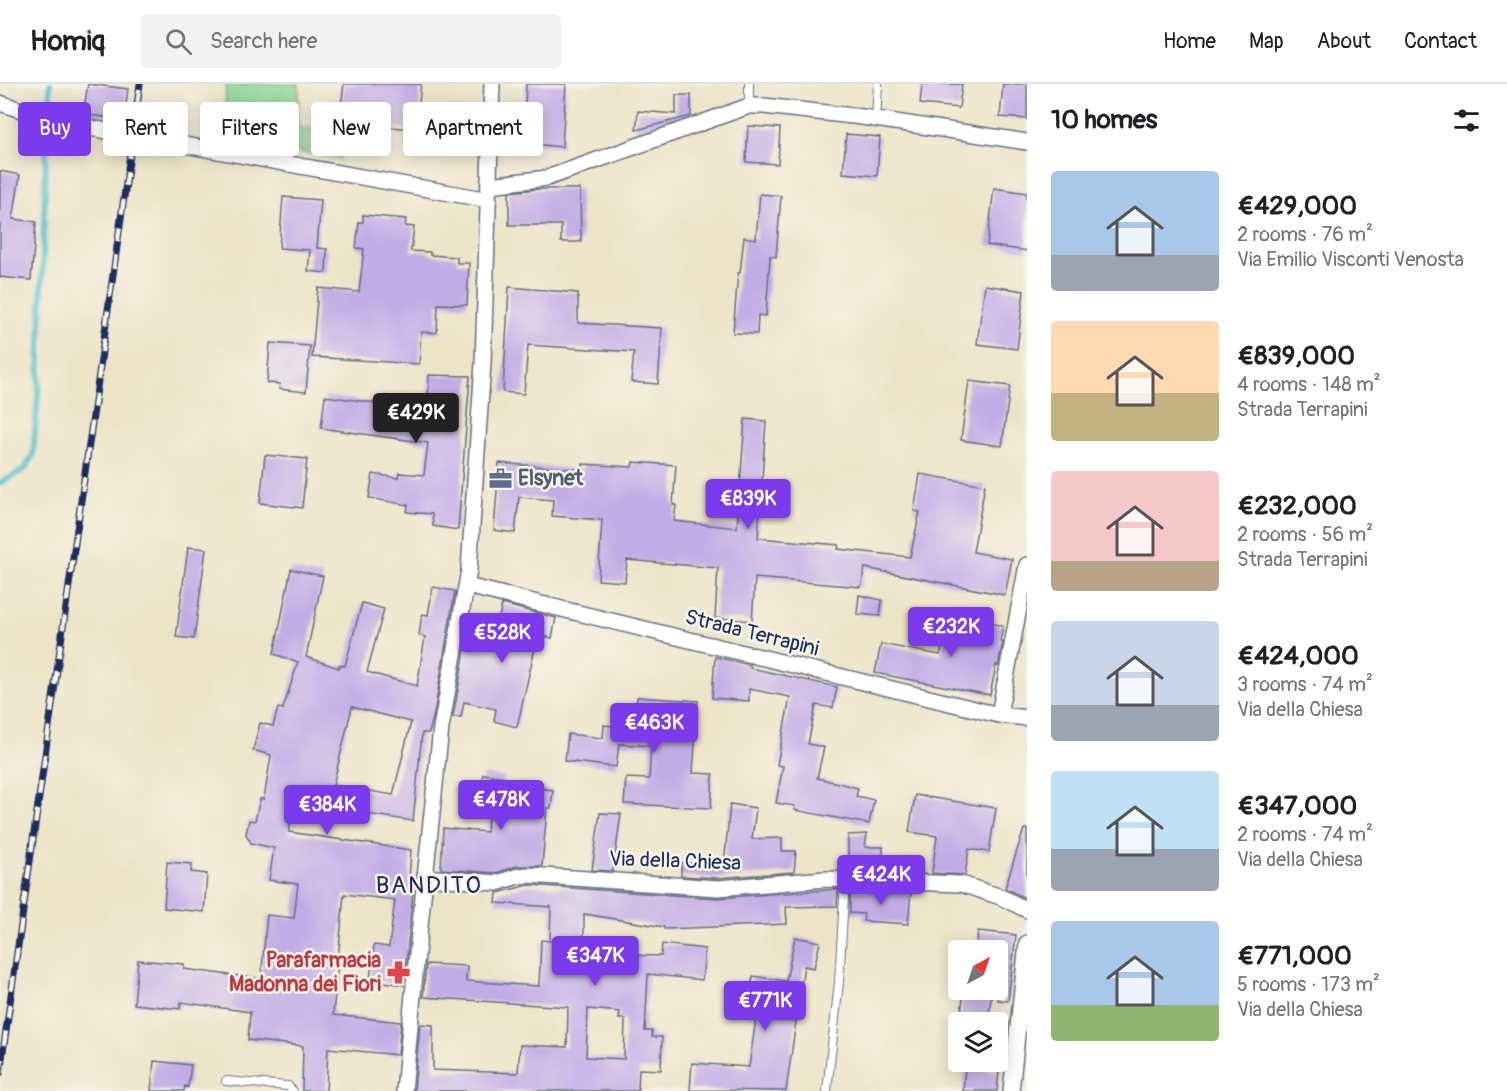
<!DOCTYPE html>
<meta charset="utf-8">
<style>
body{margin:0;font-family:Pangolin,sans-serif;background:#f2f2f2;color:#202124;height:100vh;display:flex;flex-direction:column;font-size:22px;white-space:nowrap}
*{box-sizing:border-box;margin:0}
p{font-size:20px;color:#757577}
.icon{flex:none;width:33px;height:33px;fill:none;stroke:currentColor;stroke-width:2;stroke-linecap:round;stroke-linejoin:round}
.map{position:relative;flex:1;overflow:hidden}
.side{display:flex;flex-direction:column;background:#fff;width:480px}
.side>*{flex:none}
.top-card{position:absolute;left:18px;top:18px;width:570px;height:54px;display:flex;gap:12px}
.needle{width:39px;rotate:40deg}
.buttons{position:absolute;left:948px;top:856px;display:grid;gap:12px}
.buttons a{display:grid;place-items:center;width:60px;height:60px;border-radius:6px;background:#fff;box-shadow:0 3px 15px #0003;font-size:30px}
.price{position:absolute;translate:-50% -51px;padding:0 14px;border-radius:6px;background:#7c3aed;color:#fff;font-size:20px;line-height:39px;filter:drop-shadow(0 2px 3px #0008)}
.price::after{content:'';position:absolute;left:50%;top:36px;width:18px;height:14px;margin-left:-9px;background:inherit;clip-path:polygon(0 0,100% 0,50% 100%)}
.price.selected{background:#222;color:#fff}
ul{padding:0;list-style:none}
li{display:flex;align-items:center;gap:18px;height:150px;padding:0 24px}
li span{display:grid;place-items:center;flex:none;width:168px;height:120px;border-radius:6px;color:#555}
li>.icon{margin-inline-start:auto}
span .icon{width:72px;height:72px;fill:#fffc;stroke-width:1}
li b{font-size:26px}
h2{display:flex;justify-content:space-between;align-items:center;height:72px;padding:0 24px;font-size:26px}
.tag{padding:0 21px;border-radius:6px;background:#fff;box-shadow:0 3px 15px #0003;font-size:21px;line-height:54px}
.tag.selected{background:#7c3aed;color:#fff}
header{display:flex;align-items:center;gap:36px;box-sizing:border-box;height:84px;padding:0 30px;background:#fff;border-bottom:2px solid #e0e0e0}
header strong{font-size:28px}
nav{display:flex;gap:33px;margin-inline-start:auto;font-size:21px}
.search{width:420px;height:54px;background:#f2f2f2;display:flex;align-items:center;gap:15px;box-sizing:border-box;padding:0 21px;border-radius:6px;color:#757577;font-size:22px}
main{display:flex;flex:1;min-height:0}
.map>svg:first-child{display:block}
.green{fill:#87d390;stroke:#518177;stroke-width:1.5}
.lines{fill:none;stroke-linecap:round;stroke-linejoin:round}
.stream{stroke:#54c1cb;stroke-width:6}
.building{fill:#c2ace6;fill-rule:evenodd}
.lane-casing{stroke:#646e83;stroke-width:10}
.street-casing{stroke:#646e83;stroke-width:18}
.lane{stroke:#fff;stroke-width:8}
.street{stroke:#fff;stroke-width:15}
.rail-casing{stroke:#1b2f5e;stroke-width:7}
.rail{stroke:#f7f3e8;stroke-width:4.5;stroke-dasharray:14;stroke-linecap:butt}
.labels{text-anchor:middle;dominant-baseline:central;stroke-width:5;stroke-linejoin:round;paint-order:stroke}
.service-label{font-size:21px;font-weight:bold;fill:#4e5e75;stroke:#f7f3e8;text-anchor:start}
.street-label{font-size:21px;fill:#1b2f5e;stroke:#f7f3e8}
.health-label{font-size:21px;font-weight:bold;fill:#be3a42;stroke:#f7f3e8;text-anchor:end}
.quarter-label{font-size:24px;letter-spacing:1.5px;fill:#1b2f5e;stroke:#f7f3e8}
</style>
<header>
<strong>Homiq</strong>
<div class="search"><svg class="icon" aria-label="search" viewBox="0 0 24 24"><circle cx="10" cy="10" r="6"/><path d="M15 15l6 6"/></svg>Search here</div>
<nav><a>Home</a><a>Map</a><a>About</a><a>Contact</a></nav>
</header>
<main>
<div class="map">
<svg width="1027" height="1007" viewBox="0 0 1027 1007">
<rect width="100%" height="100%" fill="#f7f3e8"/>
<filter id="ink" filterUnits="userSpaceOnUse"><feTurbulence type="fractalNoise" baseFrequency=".0167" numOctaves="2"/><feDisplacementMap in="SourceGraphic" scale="12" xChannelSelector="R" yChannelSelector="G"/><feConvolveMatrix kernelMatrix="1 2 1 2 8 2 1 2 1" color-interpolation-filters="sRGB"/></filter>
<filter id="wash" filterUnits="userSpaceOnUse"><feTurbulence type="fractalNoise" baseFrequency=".008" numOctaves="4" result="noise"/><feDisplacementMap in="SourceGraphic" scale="24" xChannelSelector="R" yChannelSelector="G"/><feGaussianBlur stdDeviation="1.35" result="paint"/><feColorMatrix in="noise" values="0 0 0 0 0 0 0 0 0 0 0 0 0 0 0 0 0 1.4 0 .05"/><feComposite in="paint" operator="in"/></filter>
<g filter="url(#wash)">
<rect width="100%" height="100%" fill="#ede4c7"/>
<!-- green -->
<path class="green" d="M226,0H299L298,43L344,51L340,75L224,55Z"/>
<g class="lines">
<!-- stream -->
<path class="stream" d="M0,399L25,385L33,371L39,299L46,71L50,30V0"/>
</g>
<g id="blocks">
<!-- building -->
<path class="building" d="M88,0L128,5L124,36L83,30Z
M344,0H421L416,45L377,42L378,24L341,21Z
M526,0H566L562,63L523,59Z
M922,0H962L959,24L920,20Z
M1003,0H1027V35L1000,33Z
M676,11H691V32L636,46L638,27L676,30Z
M748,42L780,44L778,80L746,78Z
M846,50L880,53L877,92L843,89Z
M0,87L20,91L13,135L36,138L31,196L0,193Z
M994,104L1027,109V167L987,161Z
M538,105H580L581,158H561V141H509V108Z
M760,110L781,112L776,173L770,172L766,232L758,231L757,250L733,249L738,189H740L744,153L756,155Z
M283,113L321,116L317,164L327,165L326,189L308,187L310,166L279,164Z
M363,131L406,135L405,142L414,143L411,167L430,168V171L457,173V179H469L467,221L438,220L437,249L421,248L419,280L312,273L318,204L359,208L364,165L356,164L359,138H363Z
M985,201L1024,207L1017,265L977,260Z
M509,203L578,209V239L662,244L658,300L631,298L634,268L528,261L524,310L503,308Z
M270,259L310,262L306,308L279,305L280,300L267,299Z
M429,291L470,292L458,446L433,442L432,430L407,428L408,421L369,414L373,390L398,394L399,389L424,391L428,359L321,344L325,312L383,320L384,312L428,318Z
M969,297L1010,302L1002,362L961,356Z
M745,335L766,337L758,454L839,461L838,465L910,473L920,428L914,427L920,390L985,401L973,468L1012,475L1005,511L865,484L861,503L755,494L752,537L715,534L718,484L627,476L625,498L598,496L602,436L552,432L553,416L519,413L515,449L494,446L499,379L583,386V380L632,383L633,378L676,381L673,421H676L674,437L737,444Z
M265,371L307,375L302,424L260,419Z
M188,463L206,465L194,555L176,553Z
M291,485L323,492L306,573L339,584V581L345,582L362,519L384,525L367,588L417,602L425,553L419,551L422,530L428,531L433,503L455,507L434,630L429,649H422L413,737L294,719L289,748L411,766L409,796L414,797L404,901L370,896L374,861L389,863L395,816L344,810L333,931L401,938L398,971L328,964L326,1007H302L303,962L248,956L250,928L181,918L180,925L134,920L138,876L184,880V885L261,895L267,831L294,834L298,800L269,796L274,764L251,759L246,750L249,736L255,737L260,715H264L271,671L253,666L260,639L273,642L278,624L283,625L298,578L274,570ZM352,623L411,638L393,711L333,701Z
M859,511L882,516L880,532L857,530Z
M502,520L556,534L552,554L538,551L517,643L494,637L496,625L464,618L461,633H453L468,550L494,556Z
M960,532L1003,542L1000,558H1003L998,582L996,581L990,611L875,589L881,560L940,571L949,539Z
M715,573L750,581V584L837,603L833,624L816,621L808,660L824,663L817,694L858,704L856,712L874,716L869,740L794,726L795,722L776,719L783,682L777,681L790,613L749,605V617L712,614Z
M637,613L698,617L693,689L713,690L711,724L624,720L626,694L649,695L651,662L619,660L616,683L565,677L568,650L603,654L604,641L634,644Z
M483,690L504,693L503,699L553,706L551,724H547L542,782H517L496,789L441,785L443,744L487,748L489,716L479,715Z
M915,711L996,724L989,768L969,765L965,791L932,789L937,752L909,748Z
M730,720L756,724L752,755L782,754V767H796L794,788L718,794L681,792V779L724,781Z
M600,729L621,730L613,787L592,786Z
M1024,745H1027V815L1005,804Z
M867,750L865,763H883V787L848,786V751Z
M167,778L192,780L191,788L207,790L204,828L164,824Z
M529,801L717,814L838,805L837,822L786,823L787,840L664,845V843L584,830V870L661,872L662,860L705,865L702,896L648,890L645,947H652V953H662L661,986L639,985L638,1007H414L420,940L433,941V986L518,989L520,961L567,963L568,923L423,913L426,880L467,882L466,897L539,902L541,856L550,857L551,823L496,819L497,809ZM588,925L620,928L619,935H625L624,975L586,973Z
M850,806L911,808L908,840L863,837L864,830L850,829Z
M978,847L1016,851L1008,917L998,916V867H976Z
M795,853L820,858L814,884L804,882L786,1007L690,1006L692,979L749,983L756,934L747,932L753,892L786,897Z
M964,906H992L988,939L960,937Z
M154,977L191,981L188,1003L185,1002L184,1007H151Z
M965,984L999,988L997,1007H963Z"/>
</g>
</g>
<g filter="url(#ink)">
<use href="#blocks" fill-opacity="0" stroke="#646e83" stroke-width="1.5"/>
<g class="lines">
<defs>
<path id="lane" d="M749,22V0
M876,36L878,0
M226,997L288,1002L293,1007
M827,1007L839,898L845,796"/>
<path id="street" d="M0,19L57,38L489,116
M490,101L547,94L749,22H764L862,33L1027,58
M467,502L999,631L1027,634
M999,631L1027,481
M425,793L497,799L518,792L529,791L718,804L825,795L961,800L1001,813L1027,826
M404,1007L416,879L441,644L469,486L483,279L492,0
M1011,1007L1027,859"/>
</defs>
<!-- lane casing -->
<use href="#lane" class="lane-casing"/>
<!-- street casing -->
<use href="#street" class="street-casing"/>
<!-- lane -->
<use href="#lane" class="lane"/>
<!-- street -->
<use href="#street" class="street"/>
<defs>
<path id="rail" d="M0,989L140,0"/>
</defs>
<!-- rail casing -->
<use href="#rail" class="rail-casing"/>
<!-- rail -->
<use href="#rail" class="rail"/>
</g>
</g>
<!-- icons -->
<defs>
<symbol id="office-bare" viewBox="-9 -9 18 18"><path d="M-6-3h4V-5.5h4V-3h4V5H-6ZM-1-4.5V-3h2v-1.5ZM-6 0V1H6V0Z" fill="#5c6f8a" stroke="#f7f3e8" stroke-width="2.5" paint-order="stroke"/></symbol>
<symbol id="pharmacy-bare" viewBox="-9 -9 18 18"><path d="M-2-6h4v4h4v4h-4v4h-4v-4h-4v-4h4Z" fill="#e0444e" stroke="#f7f3e8" stroke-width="2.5" paint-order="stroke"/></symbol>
</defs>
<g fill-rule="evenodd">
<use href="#office-bare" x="484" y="378" width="33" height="33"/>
<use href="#pharmacy-bare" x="382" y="872" width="33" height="33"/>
</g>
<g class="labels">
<!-- service labels -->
<g class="service-label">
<text x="518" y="394">Elsynet</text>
</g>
<!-- street labels -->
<g class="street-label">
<text transform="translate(752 549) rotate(14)">Strada Terrapini</text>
<text transform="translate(675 777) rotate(2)">Via della Chiesa</text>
</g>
<!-- health labels -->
<g class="health-label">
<text x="381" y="876">Parafarmacia<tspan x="381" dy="24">Madonna dei Fiori</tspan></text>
</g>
<!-- quarter labels -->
<g class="quarter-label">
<text x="429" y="801">BANDITO</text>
</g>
</g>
</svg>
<div class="buttons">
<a><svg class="needle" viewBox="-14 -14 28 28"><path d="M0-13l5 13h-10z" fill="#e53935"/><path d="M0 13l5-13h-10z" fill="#757577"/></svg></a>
<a><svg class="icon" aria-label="layers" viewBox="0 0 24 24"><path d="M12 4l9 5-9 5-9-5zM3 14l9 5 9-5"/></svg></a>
</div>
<b class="price selected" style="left:416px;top:360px">€429K</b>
<b class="price" style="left:748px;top:446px">€839K</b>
<b class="price" style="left:951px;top:574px">€232K</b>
<b class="price" style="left:502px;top:580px">€528K</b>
<b class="price" style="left:654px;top:670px">€463K</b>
<b class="price" style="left:501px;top:747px">€478K</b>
<b class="price" style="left:327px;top:752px">€384K</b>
<b class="price" style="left:881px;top:822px">€424K</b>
<b class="price" style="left:595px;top:903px">€347K</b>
<b class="price" style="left:765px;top:948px">€771K</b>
<div class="top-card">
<a class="tag selected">Buy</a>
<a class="tag">Rent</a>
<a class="tag">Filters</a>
<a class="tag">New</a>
<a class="tag">Apartment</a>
</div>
</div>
<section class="side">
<h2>10 homes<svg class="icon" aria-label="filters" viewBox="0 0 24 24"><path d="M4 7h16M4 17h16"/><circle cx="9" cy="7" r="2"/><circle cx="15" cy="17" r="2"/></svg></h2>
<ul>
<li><span style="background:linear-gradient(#a9c7e8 70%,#9aa5b1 0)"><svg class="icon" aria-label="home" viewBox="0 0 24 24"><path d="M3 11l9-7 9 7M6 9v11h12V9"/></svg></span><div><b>€429,000</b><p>2 rooms · 76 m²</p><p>Via Emilio Visconti Venosta</p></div></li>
<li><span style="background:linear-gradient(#ffd9b3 60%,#c2b280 0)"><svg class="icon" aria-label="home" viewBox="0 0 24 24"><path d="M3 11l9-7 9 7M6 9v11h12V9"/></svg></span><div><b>€839,000</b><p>4 rooms · 148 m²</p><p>Strada Terrapini</p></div></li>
<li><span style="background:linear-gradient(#f6c9c9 75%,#b9a48a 0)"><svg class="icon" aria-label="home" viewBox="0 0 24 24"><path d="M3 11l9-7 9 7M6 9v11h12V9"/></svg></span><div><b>€232,000</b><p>2 rooms · 56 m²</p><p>Strada Terrapini</p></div></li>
<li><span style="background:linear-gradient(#c9d6e8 70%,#9aa5b1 0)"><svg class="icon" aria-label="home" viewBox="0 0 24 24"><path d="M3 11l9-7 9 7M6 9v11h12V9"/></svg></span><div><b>€424,000</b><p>3 rooms · 74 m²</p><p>Via della Chiesa</p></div></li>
<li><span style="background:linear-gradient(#bfe0f5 65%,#9aa5b1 0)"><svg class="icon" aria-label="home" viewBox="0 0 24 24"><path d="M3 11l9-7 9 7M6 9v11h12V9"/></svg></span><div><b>€347,000</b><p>2 rooms · 74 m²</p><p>Via della Chiesa</p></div></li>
<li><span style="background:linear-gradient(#a9c7e8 70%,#8fb573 0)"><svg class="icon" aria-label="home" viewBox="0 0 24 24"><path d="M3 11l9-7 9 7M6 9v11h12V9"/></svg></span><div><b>€771,000</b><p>5 rooms · 173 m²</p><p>Via della Chiesa</p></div></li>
</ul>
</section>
</main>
